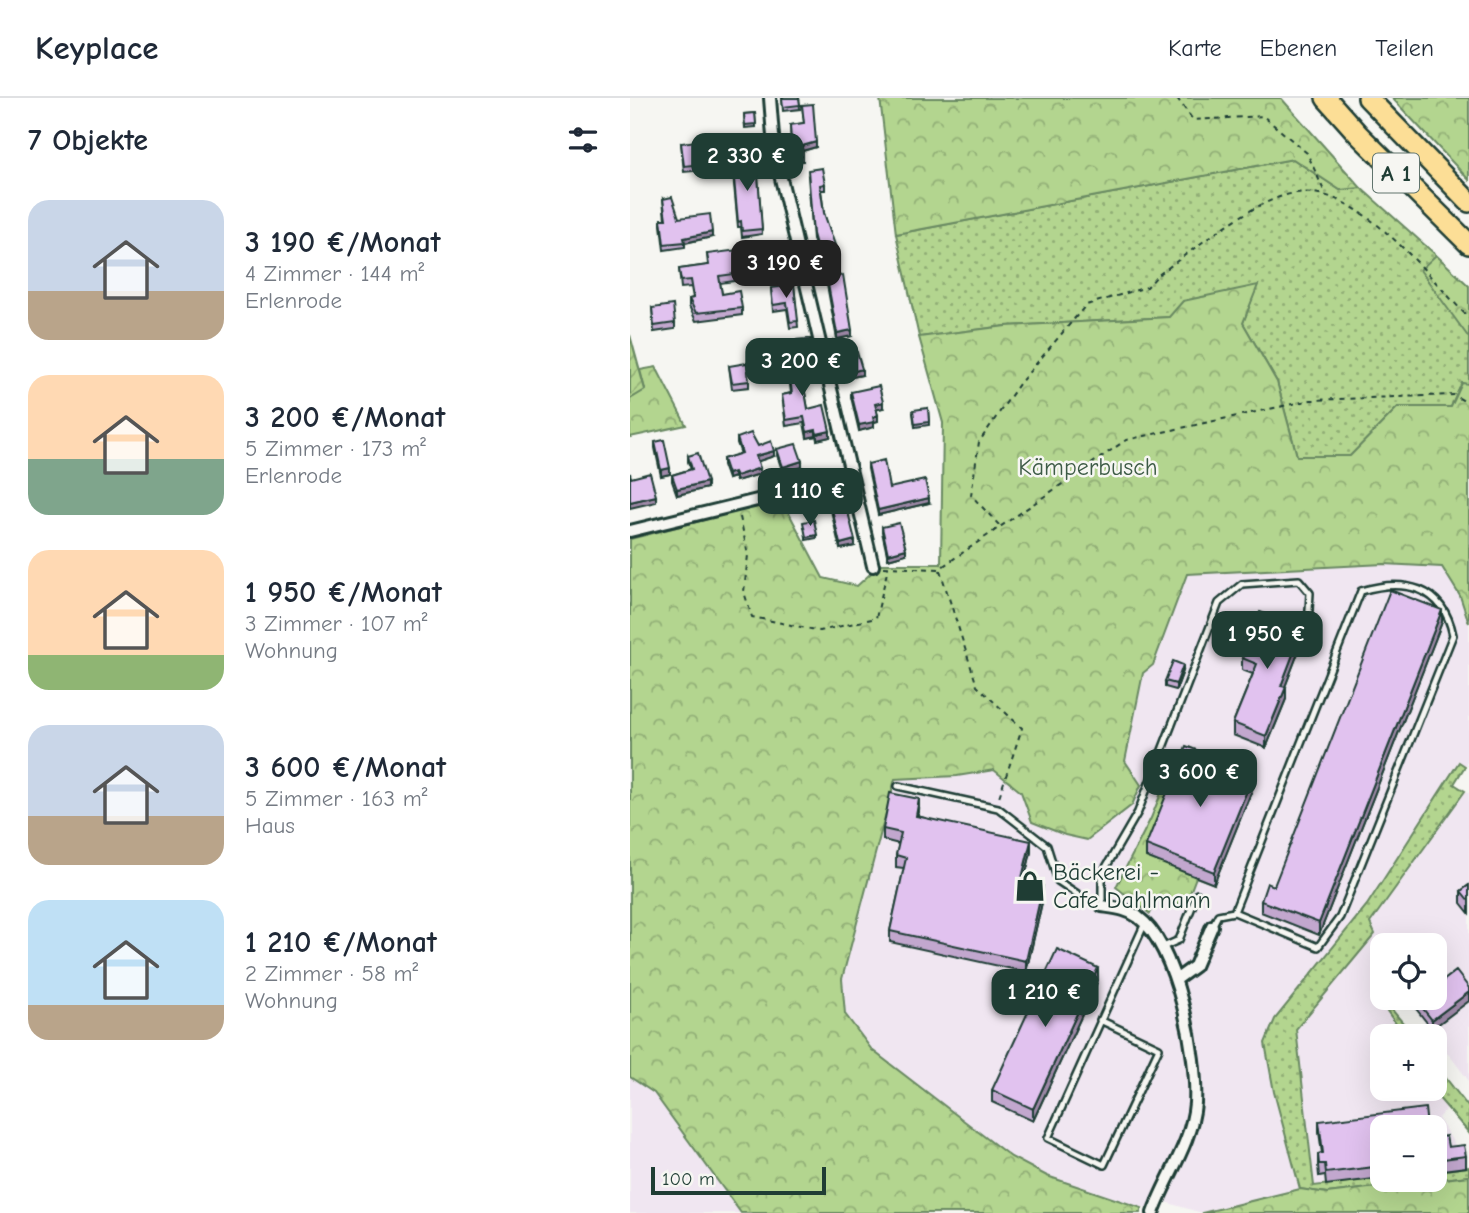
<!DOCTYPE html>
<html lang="de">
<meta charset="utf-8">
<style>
body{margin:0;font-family:"Comic Neue",sans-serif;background:#f6f6f7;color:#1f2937;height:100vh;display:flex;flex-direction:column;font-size:26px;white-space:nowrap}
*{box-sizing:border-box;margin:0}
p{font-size:23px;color:#747a83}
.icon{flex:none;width:38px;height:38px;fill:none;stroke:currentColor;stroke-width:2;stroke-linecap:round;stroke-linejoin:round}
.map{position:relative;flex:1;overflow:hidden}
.side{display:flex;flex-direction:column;background:#fff;width:630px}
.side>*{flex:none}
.tools{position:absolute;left:740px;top:835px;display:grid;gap:14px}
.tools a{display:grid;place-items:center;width:77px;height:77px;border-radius:14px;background:#fff;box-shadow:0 7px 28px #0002;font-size:35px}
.scale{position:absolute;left:21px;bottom:18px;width:175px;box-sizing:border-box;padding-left:7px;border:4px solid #1f3d34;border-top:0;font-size:19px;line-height:24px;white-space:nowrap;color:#1f3d34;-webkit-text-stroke:5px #f6f6f2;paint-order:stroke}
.price{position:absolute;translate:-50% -60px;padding:0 16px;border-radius:14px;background:#1f3d34;color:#fff;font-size:23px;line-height:46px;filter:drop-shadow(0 2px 4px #0008)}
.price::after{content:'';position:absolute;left:50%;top:42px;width:21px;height:16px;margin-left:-10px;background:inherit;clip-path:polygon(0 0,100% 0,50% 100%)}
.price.selected{background:#222;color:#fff}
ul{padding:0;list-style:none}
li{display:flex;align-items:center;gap:21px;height:175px;padding:0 28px}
li span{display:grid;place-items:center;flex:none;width:196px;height:140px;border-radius:21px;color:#555}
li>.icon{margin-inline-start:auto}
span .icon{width:84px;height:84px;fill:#fffc;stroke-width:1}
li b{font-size:30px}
h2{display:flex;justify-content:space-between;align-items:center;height:84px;padding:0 28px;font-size:30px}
header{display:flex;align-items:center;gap:42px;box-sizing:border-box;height:98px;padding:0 35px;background:#fff;border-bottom:2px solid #e0e1e3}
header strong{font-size:33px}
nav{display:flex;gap:38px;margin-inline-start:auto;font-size:24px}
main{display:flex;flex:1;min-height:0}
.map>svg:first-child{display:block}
.built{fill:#f0e6f1}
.grass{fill:url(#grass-dots);stroke:#698962;stroke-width:2}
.forest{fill:url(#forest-crowns);stroke:#698962;stroke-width:2}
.garden{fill:url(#garden-furrows);stroke:#698962;stroke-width:2}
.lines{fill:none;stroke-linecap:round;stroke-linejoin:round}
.service-casing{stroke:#1f3d34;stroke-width:10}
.minor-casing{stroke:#1f3d34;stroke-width:16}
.motorway-casing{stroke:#1f3d34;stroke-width:24}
.path{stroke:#1f3d34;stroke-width:2;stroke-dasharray:5 5;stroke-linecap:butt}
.service{stroke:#f6f6f2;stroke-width:5}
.minor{stroke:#f6f6f2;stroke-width:10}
.motorway{stroke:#fcde96;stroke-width:19}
.wall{fill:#c2a7ce;stroke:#1f3d34;stroke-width:2}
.shaded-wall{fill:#9e88a7;stroke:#1f3d34;stroke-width:2}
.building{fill:#e1c2ef;stroke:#1f3d34;stroke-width:2}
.labels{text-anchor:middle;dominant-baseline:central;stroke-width:5;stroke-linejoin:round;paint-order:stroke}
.shield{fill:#f6f6f2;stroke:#60746d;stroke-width:2}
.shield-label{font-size:23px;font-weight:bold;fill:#1f3d34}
.park-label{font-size:24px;fill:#3d5b46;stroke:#f6f6f2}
.poi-label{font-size:24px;fill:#1f3d34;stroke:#f6f6f2;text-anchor:start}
</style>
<header>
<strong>Keyplace</strong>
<nav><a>Karte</a><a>Ebenen</a><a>Teilen</a></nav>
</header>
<main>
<section class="side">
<h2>7 Objekte<svg class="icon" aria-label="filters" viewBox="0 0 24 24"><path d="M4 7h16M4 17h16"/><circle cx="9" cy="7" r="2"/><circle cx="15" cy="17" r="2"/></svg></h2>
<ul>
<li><span style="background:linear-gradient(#c9d6e8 65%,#b9a48a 0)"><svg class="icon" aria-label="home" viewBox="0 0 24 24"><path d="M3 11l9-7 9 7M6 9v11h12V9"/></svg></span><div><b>3 190 €/Monat</b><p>4 Zimmer · 144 m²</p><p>Erlenrode</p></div></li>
<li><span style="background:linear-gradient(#ffd9b3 60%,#7fa58c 0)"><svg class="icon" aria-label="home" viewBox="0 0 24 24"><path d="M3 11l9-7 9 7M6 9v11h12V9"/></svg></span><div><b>3 200 €/Monat</b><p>5 Zimmer · 173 m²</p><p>Erlenrode</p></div></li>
<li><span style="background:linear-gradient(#ffd9b3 75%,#8fb573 0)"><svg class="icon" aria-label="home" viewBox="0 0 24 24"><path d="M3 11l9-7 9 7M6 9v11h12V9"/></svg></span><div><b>1 950 €/Monat</b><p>3 Zimmer · 107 m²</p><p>Wohnung</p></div></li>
<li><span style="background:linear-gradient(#c9d6e8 65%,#b9a48a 0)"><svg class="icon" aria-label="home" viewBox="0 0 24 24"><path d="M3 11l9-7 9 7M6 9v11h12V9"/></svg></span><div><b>3 600 €/Monat</b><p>5 Zimmer · 163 m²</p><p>Haus</p></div></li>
<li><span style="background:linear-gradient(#bfe0f5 75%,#b9a48a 0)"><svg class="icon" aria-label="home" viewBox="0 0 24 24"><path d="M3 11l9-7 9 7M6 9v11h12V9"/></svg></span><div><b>1 210 €/Monat</b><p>2 Zimmer · 58 m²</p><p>Wohnung</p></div></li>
</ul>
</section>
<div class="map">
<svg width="839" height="1115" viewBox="0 0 839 1115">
<defs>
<pattern id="grass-dots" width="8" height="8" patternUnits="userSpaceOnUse" patternTransform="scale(1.75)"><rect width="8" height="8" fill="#b3d58f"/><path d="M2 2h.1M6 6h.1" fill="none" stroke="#91ae76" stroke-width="1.8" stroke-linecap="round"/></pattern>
<pattern id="forest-crowns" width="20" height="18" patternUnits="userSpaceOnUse" patternTransform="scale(1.75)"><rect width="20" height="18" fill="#b3d58f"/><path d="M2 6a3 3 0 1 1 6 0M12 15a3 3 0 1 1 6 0" fill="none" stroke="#91ae76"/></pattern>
<pattern id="garden-furrows" width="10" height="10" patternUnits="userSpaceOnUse" patternTransform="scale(1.75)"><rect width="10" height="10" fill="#b3d58f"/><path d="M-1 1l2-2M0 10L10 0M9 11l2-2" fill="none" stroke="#91ae76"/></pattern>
</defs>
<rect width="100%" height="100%" fill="#f6f6f2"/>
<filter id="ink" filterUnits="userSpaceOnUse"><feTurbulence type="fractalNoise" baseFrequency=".0143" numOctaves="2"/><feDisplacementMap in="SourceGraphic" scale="14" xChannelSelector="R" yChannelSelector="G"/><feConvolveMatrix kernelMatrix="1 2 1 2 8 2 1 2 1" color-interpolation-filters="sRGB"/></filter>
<g filter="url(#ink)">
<!-- built -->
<path class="built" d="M754,466L812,469L830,498L839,525V659L835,668L829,665L737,807L645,921L635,945L644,994L670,1091L572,1115L535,1104L512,1110L417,1078L381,1059L242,952L215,916L212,878L265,681L331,677L364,671L391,694L402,724L511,687L495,663L513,575L523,567L557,476Z
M835,693L839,695V983L776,900H805V847H752L750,895L752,906L769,930L761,938H752V990L801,991L818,1009L808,1020L839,1069L805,1073V1029H752V1080L684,1088L666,931L745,836L740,826Z
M0,979L24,995L111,1115H0Z"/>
<!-- grass -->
<path class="grass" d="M663,61L710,92L731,90L806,157L839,240V287L832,285L821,309H768L720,358H667L647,284L613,225L627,188L540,219L376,228L289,239L266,136Z
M829,664L835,668L824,686L835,693L740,825L745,836L666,931L684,1088L752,1080L805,1082V1073L839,1069V1078L697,1095L670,1091L644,994L635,945L645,921L737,807Z
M752,893V900L784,938H761L769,930L752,906Z
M805,966L839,1010V1035L801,991L805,990Z"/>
<!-- forest -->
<path class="forest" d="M250,0H651L731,90L710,92L663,61L266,136Z
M762,0H839V82Z
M806,157L839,188V240L790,172Z
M628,187L613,225L647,284L667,358H720L768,309H821L832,285L839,286V525L830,498L812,469L754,466L557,476L523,567L513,575L495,663L511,687L502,707L457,742L435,737L402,724L391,694L364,672L327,678L265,681L212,881L215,916L242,952L381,1059L417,1078L512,1110L510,1115H111L24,995L0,979V441L152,402L193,480L227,488L251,466H311L313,325L289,239L376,228L539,219L553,203Z
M26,269L56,327L0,339V301L15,291L10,272Z
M546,658L556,660L584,786L566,779L555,808L528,798L520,816L486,789L521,720Z
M839,1078V1115H572L670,1091L697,1095Z"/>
<!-- garden -->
<path class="garden" d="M0,237L15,292L0,301Z"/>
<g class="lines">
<defs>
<path id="service" d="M268,688L368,710L417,748L428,783L452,799L472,808
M472,807V776L508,714L589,505L612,486L669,482L680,495L678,529
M583,827L588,817L604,814L731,493C774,480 813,488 823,537L710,819L688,849L604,814
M533,849L549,842L567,796
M470,922L529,950L474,1067L418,1040L515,825"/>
<path id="minor" d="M140,0L144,51L243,468
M0,433L156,395L221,375
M472,808C485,810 498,811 508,819C547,847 568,959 565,1005C562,1044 536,1079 523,1115
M547,881L565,868L582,828"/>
<path id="motorway" d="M696,0L729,37L839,146
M738,0L839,104"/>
</defs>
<!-- service casing -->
<use href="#service" class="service-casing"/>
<!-- minor casing -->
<use href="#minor" class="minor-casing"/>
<!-- motorway casing -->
<use href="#motorway" class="motorway-casing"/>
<!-- path -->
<path class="path" d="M547,0L563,22L633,18L677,55L695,95
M110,419L118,457L114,494L122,519L190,533L246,520L258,470
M369,427L341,397L349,344L389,286L456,207L517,189L528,177C562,153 625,100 666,95C730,86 798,179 839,220
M254,469L309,471L496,342L681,302L824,297L839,306
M310,472L347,588L392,630L369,699"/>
<!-- service -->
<use href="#service" class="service"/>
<!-- minor -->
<use href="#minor" class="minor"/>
<!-- motorway -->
<use href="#motorway" class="motorway"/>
</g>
<!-- wall -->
<path class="wall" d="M152,0H169L170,11L153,13Z
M172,7L186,49L173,53V63L162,64L160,27L174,25Z
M125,15L126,29L115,30L114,16Z
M51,45L75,49L92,64V70L54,74Z
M102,65L128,78L132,136L112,139L111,129H108Z
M178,78L195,86V92H191L194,115L207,159L189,163L183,141Z
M33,101L49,120L82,139L55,145V149L34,152L31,127V121H35Z
M77,156L119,174V181L90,185L92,196L112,210V217L66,223L59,208V201L63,200L61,189L51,190L49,171L78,167Z
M197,181L222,238L207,241L197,187Z
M164,187L168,229L160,230L157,211L143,213L141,190Z
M22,210L45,225V231L24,234Z
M180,241L181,255L168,256L167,242Z
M204,243L218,256L232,277L217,280L213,261L208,262Z
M152,261L177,270V276H173V284L178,311L200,339L187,342L186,338L177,340L174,325L156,328L152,297L161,295L159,279H153Z
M99,268L119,283V289L102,291Z
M221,294L253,310L246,311L248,323L244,324V329L229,333L221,299Z
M298,310L299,327L285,329L283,315Z
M107,340L128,348L144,358L128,363L130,376L106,383L104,379L98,381L93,367V361L111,356L107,345Z
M25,344L40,376L31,378L25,350Z
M147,351L172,369L153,375L147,357Z
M58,358L77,390L47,397L42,383V377L61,371L58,364Z
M238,366L259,390L299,405L248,417L238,371Z
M199,398L225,448L210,451L199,404Z
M252,429L276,456L258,461L252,434Z
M812,524L689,837L631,814V803L644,788Z
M673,542L655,589L656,601L636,650L603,637V625L623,576L612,572V560Z
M553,573L546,592L535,589V583Z
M624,687L584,786L516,759V747Z
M289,712L288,718L401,754L394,784L413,800L396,874L260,844V833L274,770L266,769V757L269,746L253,742V731Z
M839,787V815L831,805V793Z
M468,882L403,1023L362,1004V992Z
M805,900L802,931L787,912V903Z
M689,1023L752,1029V1080L696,1087L695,1077L689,1078L688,1067V1056L692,1055L689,1034Z
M805,1040L818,1049L836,1058V1069L805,1073Z"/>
<!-- shaded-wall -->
<path class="shaded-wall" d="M186,44V49L172,53V48Z
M82,134V139L54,145V140Z
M207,153V159L189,163V158Z
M222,232V238L207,241V235Z
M232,271V277L217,280V275Z
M253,304V310L245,312V306Z
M248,317V323L244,324V329L229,333V327L243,319Z
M186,332V338L177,340V334Z
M200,333V339L187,342V336Z
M144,353V358L126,364V358Z
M172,363V369L153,375V369Z
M40,370V376L31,378V372Z
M130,370V376L106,383V378Z
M104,374V379L98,381V376Z
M77,384V390L47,397V391Z
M26,398V404L0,410V404Z
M299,400V405L248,417V412Z
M187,437V440L176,442V439Z
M225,442V448L210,451V446Z
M276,451V456L258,461V456Z
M812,512V524L689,837V825Z
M673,530V542L651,599V588Z
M553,567V573L546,592V586Z
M656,589V601L636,650V638Z
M624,675V687L584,786V774Z
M289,701V712L286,729V718Z
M401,743V754L391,795V784Z
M413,788V800L396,874V863Z
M468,870V882L403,1023V1011Z
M839,894V903L802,931V922Z"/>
<!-- building -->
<path class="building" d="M152,0H169L170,7L153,9Z
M183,6L186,44L172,48L173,58L162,59L160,27L174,25L172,7Z
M125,15L126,26L115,27L114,16Z
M74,42L75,49L90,48L92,64L54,68L51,45Z
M122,57L128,78L132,131L112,133L111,123L108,124L102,59Z
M192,70L195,86L190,87L194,115L207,153L189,158L183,136L178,72Z
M42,99L49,120L80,116L82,134L54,140L55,144L34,146L31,121H36L33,101Z
M116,151L119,174L89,178L92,196L109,193L112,210L66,215L59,201L64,200L61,182L51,183L49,171L79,167L77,156Z
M213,177L222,232L207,235L197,181Z
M164,187L168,223L160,224L157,205L143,207L141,190Z
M43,207L45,225L24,228L22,210Z
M180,241L181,252L168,253L167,242Z
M214,242L218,256L208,259L204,243Z
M227,254L232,271L217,275L213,257Z
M175,258L177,270L173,271V283L178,311L194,307L200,333L187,336L186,332L177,334L174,319L156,322L152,297L162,295L159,273H153L152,261Z
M117,265L119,283L102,285L99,268Z
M249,288L253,304L245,306L248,317L243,319L244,324L229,327L221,294Z
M298,310L299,324L285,326L283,312Z
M121,335L128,348L141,343L144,353L126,358L130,370L106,378L104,374L98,376L93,361L112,355L107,340Z
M34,342L40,370L31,372L25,344Z
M166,346L172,363L153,369L147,351Z
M68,355L77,384L47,391L42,377L62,371L58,358Z
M254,362L259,390L295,382L299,400L248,412L238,366Z
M0,375L1,380L20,375L26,398L0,404Z
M213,394L225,442L210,446L199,398Z
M184,422L187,437L176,439L173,424Z
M269,425L276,451L258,456L252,429Z
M760,492L812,512L689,825L631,803L637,785L644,788Z
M630,514L673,530L651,588L656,589L636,638L603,625L627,566L612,560Z
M543,563L553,567L546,586L535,583Z
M556,648L624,675L584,774L516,747Z
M260,695L289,701L286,718L401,743L391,784L413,788L396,863L260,833L276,760L266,757L271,735L253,731Z
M839,787V803L831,793Z
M427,851L468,870L403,1011L362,992Z
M826,873L839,890V894L802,922L787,903L791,900H805V889Z
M795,1010L797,1029H752V1068L696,1075L695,1066H689L688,1056L693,1055L689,1023Z
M816,1038L818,1049L834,1047L836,1058L805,1062V1040Z"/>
</g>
<!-- icons -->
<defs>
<symbol id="shop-bare" viewBox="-9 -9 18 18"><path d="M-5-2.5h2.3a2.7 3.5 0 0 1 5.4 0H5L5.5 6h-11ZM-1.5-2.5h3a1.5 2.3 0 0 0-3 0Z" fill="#1f3d34" stroke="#f6f6f2" stroke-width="2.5" paint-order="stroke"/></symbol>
</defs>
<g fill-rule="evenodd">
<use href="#shop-bare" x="378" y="766" width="44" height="44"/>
</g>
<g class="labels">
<!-- shield labels -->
<rect class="shield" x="743" y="55.5" width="46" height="39" rx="5"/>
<g class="shield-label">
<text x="766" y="75">A 1</text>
</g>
<!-- park labels -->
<g class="park-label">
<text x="458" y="369">Kämperbusch</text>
</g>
<!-- poi labels -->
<g class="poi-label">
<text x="423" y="774">Bäckerei -<tspan x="423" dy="28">Cafe Dahlmann</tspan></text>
</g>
</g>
</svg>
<div class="tools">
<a><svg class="icon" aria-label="locate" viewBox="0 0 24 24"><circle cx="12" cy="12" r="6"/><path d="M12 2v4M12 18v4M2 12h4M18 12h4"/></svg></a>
<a>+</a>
<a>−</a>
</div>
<div class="scale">100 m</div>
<b class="price" style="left:117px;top:95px">2 330 €</b>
<b class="price selected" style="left:156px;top:202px">3 190 €</b>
<b class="price" style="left:172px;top:300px">3 200 €</b>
<b class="price" style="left:180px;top:430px">1 110 €</b>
<b class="price" style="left:637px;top:573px">1 950 €</b>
<b class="price" style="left:570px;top:711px">3 600 €</b>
<b class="price" style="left:415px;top:931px">1 210 €</b>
</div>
</main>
